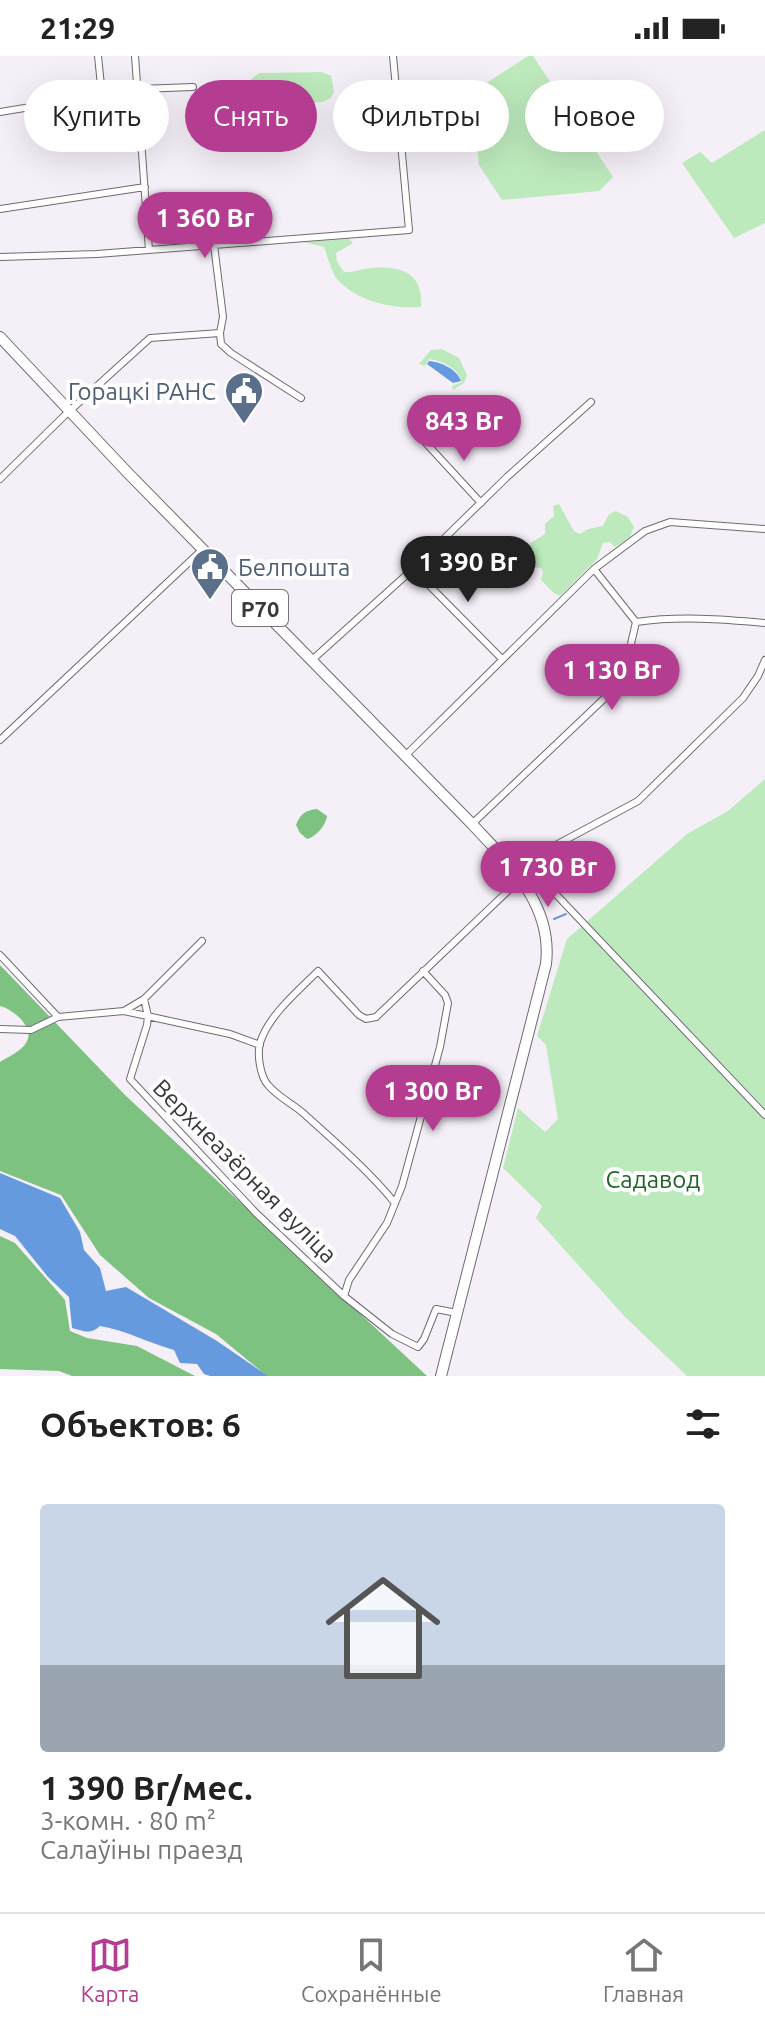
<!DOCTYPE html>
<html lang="ru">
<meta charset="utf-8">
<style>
body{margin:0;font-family:Ubuntu,sans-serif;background:#f2f2f2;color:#222;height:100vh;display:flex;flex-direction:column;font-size:30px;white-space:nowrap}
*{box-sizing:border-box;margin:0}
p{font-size:26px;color:#767676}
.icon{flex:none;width:44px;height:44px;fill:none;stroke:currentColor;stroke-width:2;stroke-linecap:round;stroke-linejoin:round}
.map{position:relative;height:1320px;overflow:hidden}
.panel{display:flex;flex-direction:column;background:#fff;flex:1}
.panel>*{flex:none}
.guide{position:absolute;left:24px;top:24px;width:718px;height:72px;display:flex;gap:16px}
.price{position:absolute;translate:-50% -68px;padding:0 18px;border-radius:28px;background:#b43c91;color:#fff;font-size:26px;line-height:52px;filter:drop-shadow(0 2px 4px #0008)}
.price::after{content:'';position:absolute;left:50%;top:48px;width:24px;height:18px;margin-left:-12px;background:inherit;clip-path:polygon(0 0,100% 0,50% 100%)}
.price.current{background:#222;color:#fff}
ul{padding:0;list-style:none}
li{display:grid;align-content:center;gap:16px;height:424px;padding:0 40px}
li+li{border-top:2px solid #e0e0e0}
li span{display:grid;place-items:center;height:248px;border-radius:8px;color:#555}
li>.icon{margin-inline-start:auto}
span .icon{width:144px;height:144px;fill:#fffc;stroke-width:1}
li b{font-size:34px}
h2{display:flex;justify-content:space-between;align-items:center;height:96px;padding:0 40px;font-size:34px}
.chip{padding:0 28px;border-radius:36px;background:#fff;box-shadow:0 8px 32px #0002;font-size:28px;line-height:72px}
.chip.current{background:#b43c91;color:#fff}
.status{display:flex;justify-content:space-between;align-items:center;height:56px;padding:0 40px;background:#fff;direction:ltr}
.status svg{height:22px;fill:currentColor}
.menu{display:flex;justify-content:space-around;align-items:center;height:112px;border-top:2px solid #e0e0e0;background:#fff;font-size:22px;color:#767676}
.menu a{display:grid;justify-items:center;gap:4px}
.menu .current{color:#b43c91}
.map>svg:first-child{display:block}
.green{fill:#bdeabd}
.forest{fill:#7dc280}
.water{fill:#669ade}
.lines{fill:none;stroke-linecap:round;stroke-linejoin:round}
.stream{stroke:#669ade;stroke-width:2}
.minor-casing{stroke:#6f6a71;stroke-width:8}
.primary-casing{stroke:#6f6a71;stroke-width:12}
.minor{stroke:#fff;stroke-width:6}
.primary{stroke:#fff;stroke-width:10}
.labels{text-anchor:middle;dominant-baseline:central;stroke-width:8;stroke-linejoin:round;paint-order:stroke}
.shield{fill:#fff;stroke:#767476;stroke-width:2}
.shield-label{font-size:22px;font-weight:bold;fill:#3b383c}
.service-label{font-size:24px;fill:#4e5e75;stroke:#fff;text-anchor:end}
.street-label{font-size:24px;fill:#3b383c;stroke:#fff}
.park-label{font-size:24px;fill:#1e6426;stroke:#fff}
</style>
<div class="status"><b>21:29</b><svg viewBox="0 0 49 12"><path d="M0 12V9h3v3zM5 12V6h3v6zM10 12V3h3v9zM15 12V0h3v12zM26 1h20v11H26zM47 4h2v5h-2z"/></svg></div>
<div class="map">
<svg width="765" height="1320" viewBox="0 0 765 1320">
<rect width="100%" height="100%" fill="#f5eff8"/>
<!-- green -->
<path class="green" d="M528,0H533L613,121L599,135L502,144L479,109L471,37Z
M322,16L331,20L334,35L331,42L322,46L260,47C249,42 247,33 252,22L260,17Z
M765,74V167L734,182L682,107L700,96L712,107Z
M349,183L353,187L336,197L337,206L344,216C353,217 361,213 370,212C400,209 424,216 421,251C393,253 359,246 339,225C331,218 328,201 324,191L303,186Z
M442,293L459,302L467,319L464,327L453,334L452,330L462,326C458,312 443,305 429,303L425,310L419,308L431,294Z
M559,448L574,475L580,478L588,473L603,470L609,458L616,455L628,461L634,471L630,481L615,491L610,486L603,487L597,503L560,540L554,537L541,524L543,516L541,512L516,509L503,493L508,490H526L545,478V468L554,460L553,450Z
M765,723V1320H687L625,1261L536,1162L542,1150L503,1112L518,1052L545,1076L558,1063L546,989L537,980L567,883L687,778L728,755Z"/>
<!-- forest -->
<path class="forest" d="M317,753L327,760C326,769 316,781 307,783L300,777L296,769C300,758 306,754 317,753Z
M0,909L125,1039L427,1320H267L216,1278L149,1242L100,1199L61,1139L0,1115V1006C8,1001 21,995 26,987C36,972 13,953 0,950Z
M0,1180L15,1187L65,1244L70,1275L87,1282L137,1290L195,1320H72L59,1315L0,1313Z"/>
<!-- water -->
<path class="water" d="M429,305C441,306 457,313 461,325L453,327L427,308Z
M0,1117L60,1142L80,1176L84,1194L100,1212L106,1235L126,1231L217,1285L268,1320H210L204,1318L197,1308L180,1307L174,1294C148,1287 126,1274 100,1270C91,1279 83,1275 72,1272L69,1241L48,1221L15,1180L0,1173Z"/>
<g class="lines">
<!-- stream -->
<path class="stream" d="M554,863L566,858"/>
<defs>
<path id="minor" d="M98,0L102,39
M135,0L149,194
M0,56L139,33L193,31
M0,153L145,131
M214,189L223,261L220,277L221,288L231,297L301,342
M0,201L97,198L409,174L393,0
M425,386L481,447
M0,423L64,360L150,282L220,277
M413,513L502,603
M636,566C679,560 721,563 765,567
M312,604L413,513L507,421L591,346
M0,684L202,494
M405,700L594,513L645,475L670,466L765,473
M472,768L609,638L624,618L636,566L594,513
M531,812L765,1059
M202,885L144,943L148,960L147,969L130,1023L256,1157L344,1240L392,1278L418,1291L424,1283L436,1253L457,1257
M0,899L58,961L124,955L230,978L260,989
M124,955L144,943
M0,973L31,974L58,961
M395,1147C369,1115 332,1083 302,1056C291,1047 277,1040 268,1029C260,1020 257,998 260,987C268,960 298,935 318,915L359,959L366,963L376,961L556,789L638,745L743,642L758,620L765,604
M344,1240L349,1224L387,1167L402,1130L440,991L448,947L445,939L423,915"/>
<path id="primary" d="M0,281L127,416L472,768C509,808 553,848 546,908L441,1320"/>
</defs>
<!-- minor casing -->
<use href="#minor" class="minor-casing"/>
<!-- primary casing -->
<use href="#primary" class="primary-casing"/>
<!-- minor -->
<use href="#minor" class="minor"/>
<!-- primary -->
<use href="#primary" class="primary"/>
</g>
<!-- icons -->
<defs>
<symbol id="civic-pin" viewBox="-11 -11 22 30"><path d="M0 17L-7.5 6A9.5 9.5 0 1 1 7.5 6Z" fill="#5c6f8a" stroke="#fff"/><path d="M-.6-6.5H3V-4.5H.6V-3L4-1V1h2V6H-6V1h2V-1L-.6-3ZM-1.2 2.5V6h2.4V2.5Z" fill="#fff"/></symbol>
</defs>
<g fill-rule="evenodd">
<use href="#civic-pin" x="222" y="313" width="44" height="60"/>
<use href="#civic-pin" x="188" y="489" width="44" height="60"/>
</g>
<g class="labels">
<!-- shield labels -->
<rect class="shield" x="232" y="534" width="56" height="36" rx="6"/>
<g class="shield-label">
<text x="260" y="552">Р70</text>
</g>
<!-- service labels -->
<g class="service-label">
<text x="216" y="335">Горацкі РАНС</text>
<text x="238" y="511" text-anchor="start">Белпошта</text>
</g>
<!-- street labels -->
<g class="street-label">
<text transform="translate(245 1115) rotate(45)">Верхнеазёрная вуліца</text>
</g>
<!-- park labels -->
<g class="park-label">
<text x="653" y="1123">Садавод</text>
</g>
</g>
</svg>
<b class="price" style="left:205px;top:204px">1 360 Br</b>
<b class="price" style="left:464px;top:407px">843 Br</b>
<b class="price current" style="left:468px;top:548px">1 390 Br</b>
<b class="price" style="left:612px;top:656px">1 130 Br</b>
<b class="price" style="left:548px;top:853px">1 730 Br</b>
<b class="price" style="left:433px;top:1077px">1 300 Br</b>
<div class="guide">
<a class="chip">Купить</a>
<a class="chip current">Снять</a>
<a class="chip">Фильтры</a>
<a class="chip">Новое</a>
</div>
</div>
<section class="panel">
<h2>Объектов: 6<svg class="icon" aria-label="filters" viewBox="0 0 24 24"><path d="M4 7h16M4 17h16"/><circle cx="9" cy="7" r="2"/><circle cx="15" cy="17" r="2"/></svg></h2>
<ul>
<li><span style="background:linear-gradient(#c9d6e8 65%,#9aa5b1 0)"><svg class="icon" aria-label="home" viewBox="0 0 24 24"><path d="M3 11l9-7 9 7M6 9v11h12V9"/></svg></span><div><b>1 390 Br/мес.</b><p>3-комн. · 80 m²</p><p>Салаўіны праезд</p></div></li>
</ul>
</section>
<nav class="menu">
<a class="current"><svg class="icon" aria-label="map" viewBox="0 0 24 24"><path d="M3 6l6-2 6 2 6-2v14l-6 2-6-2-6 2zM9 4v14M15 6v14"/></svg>Карта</a>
<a><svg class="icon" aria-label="saved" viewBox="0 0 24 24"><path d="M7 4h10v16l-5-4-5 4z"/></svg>Сохранённые</a>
<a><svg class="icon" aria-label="home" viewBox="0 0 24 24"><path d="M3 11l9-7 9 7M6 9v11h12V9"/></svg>Главная</a>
</nav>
